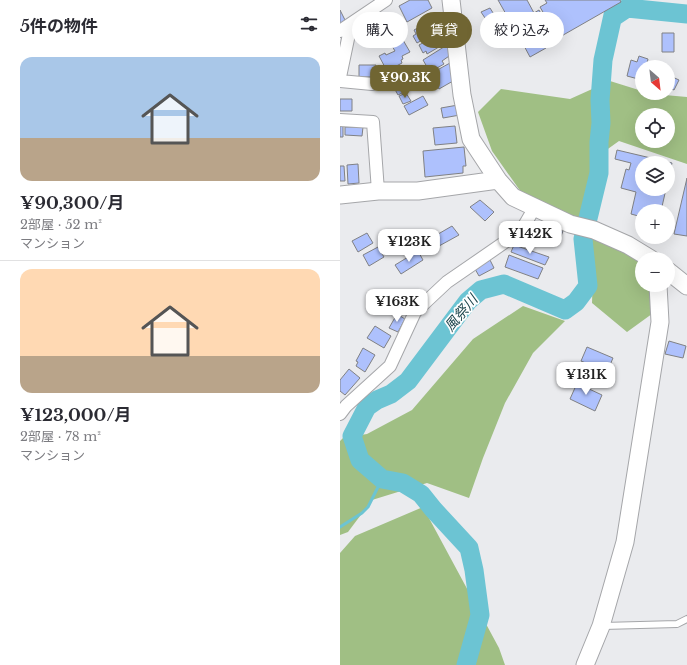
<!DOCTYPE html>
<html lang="ja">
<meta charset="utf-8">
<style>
body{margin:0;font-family:"Libre Baskerville","Noto Sans JP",serif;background:#f7f7f7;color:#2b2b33;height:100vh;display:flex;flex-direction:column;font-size:15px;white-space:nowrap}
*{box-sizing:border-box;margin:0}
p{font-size:13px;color:#7c7c81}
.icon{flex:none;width:22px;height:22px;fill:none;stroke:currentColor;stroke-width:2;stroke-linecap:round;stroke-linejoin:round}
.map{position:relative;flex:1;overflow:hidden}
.panel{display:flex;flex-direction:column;background:#fff;width:340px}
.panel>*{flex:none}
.banner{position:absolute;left:12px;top:12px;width:275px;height:36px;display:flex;gap:8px}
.needle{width:26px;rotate:152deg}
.buttons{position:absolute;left:295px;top:60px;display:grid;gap:8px}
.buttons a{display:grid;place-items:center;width:40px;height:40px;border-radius:50%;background:#fff;box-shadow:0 4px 16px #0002;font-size:20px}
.price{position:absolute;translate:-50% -34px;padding:0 9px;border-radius:8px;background:#fff;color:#222;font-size:13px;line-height:26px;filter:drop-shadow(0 1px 2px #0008)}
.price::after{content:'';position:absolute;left:50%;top:24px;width:12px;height:9px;margin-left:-6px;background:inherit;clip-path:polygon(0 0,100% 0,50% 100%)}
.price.selected{background:#706532;color:#fff}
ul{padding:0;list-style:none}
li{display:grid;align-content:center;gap:8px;height:212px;padding:0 20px}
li+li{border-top:1px solid #e1e1e2}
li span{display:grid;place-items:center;height:124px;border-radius:12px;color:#555}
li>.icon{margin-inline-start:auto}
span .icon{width:72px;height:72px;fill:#fffc;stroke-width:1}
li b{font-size:17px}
h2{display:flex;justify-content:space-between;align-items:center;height:48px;padding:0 20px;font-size:17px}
.tag{padding:0 14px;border-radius:18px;background:#fff;box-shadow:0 4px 16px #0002;font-size:14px;line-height:36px}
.tag.selected{background:#706532;color:#fff}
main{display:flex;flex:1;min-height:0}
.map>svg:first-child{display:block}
.forest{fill:#a0bf84;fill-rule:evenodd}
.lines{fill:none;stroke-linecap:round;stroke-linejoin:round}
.stream{stroke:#6cc4d3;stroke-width:3}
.river{stroke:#6cc4d3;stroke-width:19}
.building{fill:#aec1fd;stroke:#808184}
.lane-casing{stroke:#a5a6a9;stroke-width:8}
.street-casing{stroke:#a5a6a9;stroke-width:14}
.secondary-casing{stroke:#a5a6a9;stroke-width:19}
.lane{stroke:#fff;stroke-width:6}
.street{stroke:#fff;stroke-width:12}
.secondary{stroke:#fff;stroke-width:17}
.labels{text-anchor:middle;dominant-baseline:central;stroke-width:3.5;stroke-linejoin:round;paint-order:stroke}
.water-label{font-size:14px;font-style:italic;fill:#1c454c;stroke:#fff}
</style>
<main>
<section class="panel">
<h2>5件の物件<svg class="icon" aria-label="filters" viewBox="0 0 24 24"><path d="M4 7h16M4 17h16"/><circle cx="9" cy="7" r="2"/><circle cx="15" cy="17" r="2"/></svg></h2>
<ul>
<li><span style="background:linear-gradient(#a9c7e8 65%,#b9a48a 0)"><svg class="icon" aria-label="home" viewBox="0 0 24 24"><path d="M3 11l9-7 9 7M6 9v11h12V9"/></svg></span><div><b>¥90,300/月</b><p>2部屋 · 52 m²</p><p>マンション</p></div></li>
<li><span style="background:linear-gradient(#ffd9b3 70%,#b9a48a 0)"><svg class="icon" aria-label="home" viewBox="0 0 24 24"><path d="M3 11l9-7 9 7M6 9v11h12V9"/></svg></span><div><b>¥123,000/月</b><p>2部屋 · 78 m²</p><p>マンション</p></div></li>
</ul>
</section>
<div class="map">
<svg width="347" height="665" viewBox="0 0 347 665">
<rect width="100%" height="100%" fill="#eaebee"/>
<!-- forest -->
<path class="forest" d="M270,81L302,91V93L347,97V164L279,141L258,156L249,214L265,234L302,259V285H309L316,311L287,332L252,303L253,271L230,224L181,192L152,151L138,112L161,89L230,99ZM302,115H328V141H302Z
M183,306L225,321L193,353L165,403L143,458L129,498L87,483L32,500L8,532L0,535V441L3,438L27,434L72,410L133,339Z
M83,507L159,648L165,665H0V553L15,536Z"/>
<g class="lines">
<!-- stream -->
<path class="stream" d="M0,527L22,513L28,507L42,479"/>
<!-- river -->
<path class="river" d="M126,665L140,615L134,570L129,548L93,509L81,494L63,483L42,479L20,460L12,436L27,407L37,400L51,394L68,381L128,301L141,290L164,284L225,310L236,302L248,286L243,239L259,173V142L261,123L260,100L263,60L273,15L275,16L287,8L347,14"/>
</g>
<!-- building -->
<path class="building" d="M70,0H88L92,8L67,22L59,6Z
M158,0H187L194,13L199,10L215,39L204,45L206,48L190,57L182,42L186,39L175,20L171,23Z
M205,0H280L281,2L218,38L200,7L207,3Z
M150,8L155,16L148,19L147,17L145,18L141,12Z
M0,10L6,22L0,25Z
M94,19L100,30L77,43L73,36L76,34L74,30Z
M322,33H334V52H322Z
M99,34L104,44L87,54L86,51L83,53L79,45Z
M63,40L70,52L62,56L63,59L61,60L62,63L47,71L39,56L45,53L46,55L55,51L52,46Z
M107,45L112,54L102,61L104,64L90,72L83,60Z
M299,56L308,59L307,63L318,66V67H302V80L287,76L291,60L297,62Z
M110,63L114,73L113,81L99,89L90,74Z
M19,65H36V77H19Z
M328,75L339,80L334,90L328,87Z
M59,80L60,82L63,81L68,90L58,95L52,84Z
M66,93L71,101L63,104L59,96Z
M83,96L88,105L69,115L64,106Z
M0,99H12V111H0Z
M118,105L120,115L103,118L101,108Z
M0,126H3V137H0Z
M115,126L117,143L95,145L93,128Z
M5,127H23L22,136L5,135Z
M124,147L126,166H123V173L85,177L83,151Z
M277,150L332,163L328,181V163H302V189H326L321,211H302V217L291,214L296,192L281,188L286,169L289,170L291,163L275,159Z
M18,164L19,183L8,184L7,165Z
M0,166H4L5,181H0Z
M347,178V236L334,234Z
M140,200L154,212L145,221L130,207Z
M197,222L201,223L197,235L193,234Z
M203,224L208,226L204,238L198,236Z
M112,226L119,235L99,246L93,237Z
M214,228L223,231L218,244L210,241Z
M27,233L33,243L18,252L12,241Z
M174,245L209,257L205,265L171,252Z
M38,247L44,257L29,266L23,255Z
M78,251L83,260L61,274L55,265Z
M169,255L203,268L198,279L165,267Z
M150,260L154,268L139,276L135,269Z
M57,314L65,319L58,332L49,328Z
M35,326L51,336L44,348L27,338Z
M329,341L346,346L343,358L325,354Z
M247,347L273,358L267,372L241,361Z
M23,348L35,355L25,372L16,366L18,362L16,361Z
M9,369L20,378L5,395L0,391V380Z
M238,381L248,386L247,388L262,395L255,411L230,399Z"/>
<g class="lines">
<defs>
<path id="lane" d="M263,626L337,624L347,619"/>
<path id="street" d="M0,31L46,0
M0,77L9,34L7,27
M0,81L32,84
M0,120L33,122L38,191
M0,414L6,406L50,366L75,312L107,282L181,231L195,207"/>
<path id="secondary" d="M111,0L122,95L131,139L158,180L173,197L230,224L254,230L288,245L311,259
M0,195L38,191H78L158,180
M328,271L347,286
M245,665L261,626L285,542L320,322L318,285"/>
</defs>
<!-- lane casing -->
<use href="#lane" class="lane-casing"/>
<!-- street casing -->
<use href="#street" class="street-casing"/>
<!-- secondary casing -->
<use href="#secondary" class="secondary-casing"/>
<!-- lane -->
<use href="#lane" class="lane"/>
<!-- street -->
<use href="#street" class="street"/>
<!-- secondary -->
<use href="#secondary" class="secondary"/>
</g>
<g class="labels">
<!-- water labels -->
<g class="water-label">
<text transform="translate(121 313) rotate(-50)">風祭川</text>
</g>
</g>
</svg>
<div class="buttons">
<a><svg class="needle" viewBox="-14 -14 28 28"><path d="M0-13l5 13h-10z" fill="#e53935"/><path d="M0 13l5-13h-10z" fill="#7c7c81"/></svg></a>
<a><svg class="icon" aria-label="locate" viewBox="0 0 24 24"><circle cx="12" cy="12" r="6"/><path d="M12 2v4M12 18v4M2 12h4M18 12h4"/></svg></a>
<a><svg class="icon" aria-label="layers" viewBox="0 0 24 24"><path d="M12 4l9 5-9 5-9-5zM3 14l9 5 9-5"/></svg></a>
<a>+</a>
<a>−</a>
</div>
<b class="price selected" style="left:65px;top:99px">¥90.3K</b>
<b class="price" style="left:190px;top:255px">¥142K</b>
<b class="price" style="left:69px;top:263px">¥123K</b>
<b class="price" style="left:57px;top:323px">¥163K</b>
<b class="price" style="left:246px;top:396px">¥131K</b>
<div class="banner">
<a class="tag">購入</a>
<a class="tag selected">賃貸</a>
<a class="tag">絞り込み</a>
</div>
</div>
</main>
